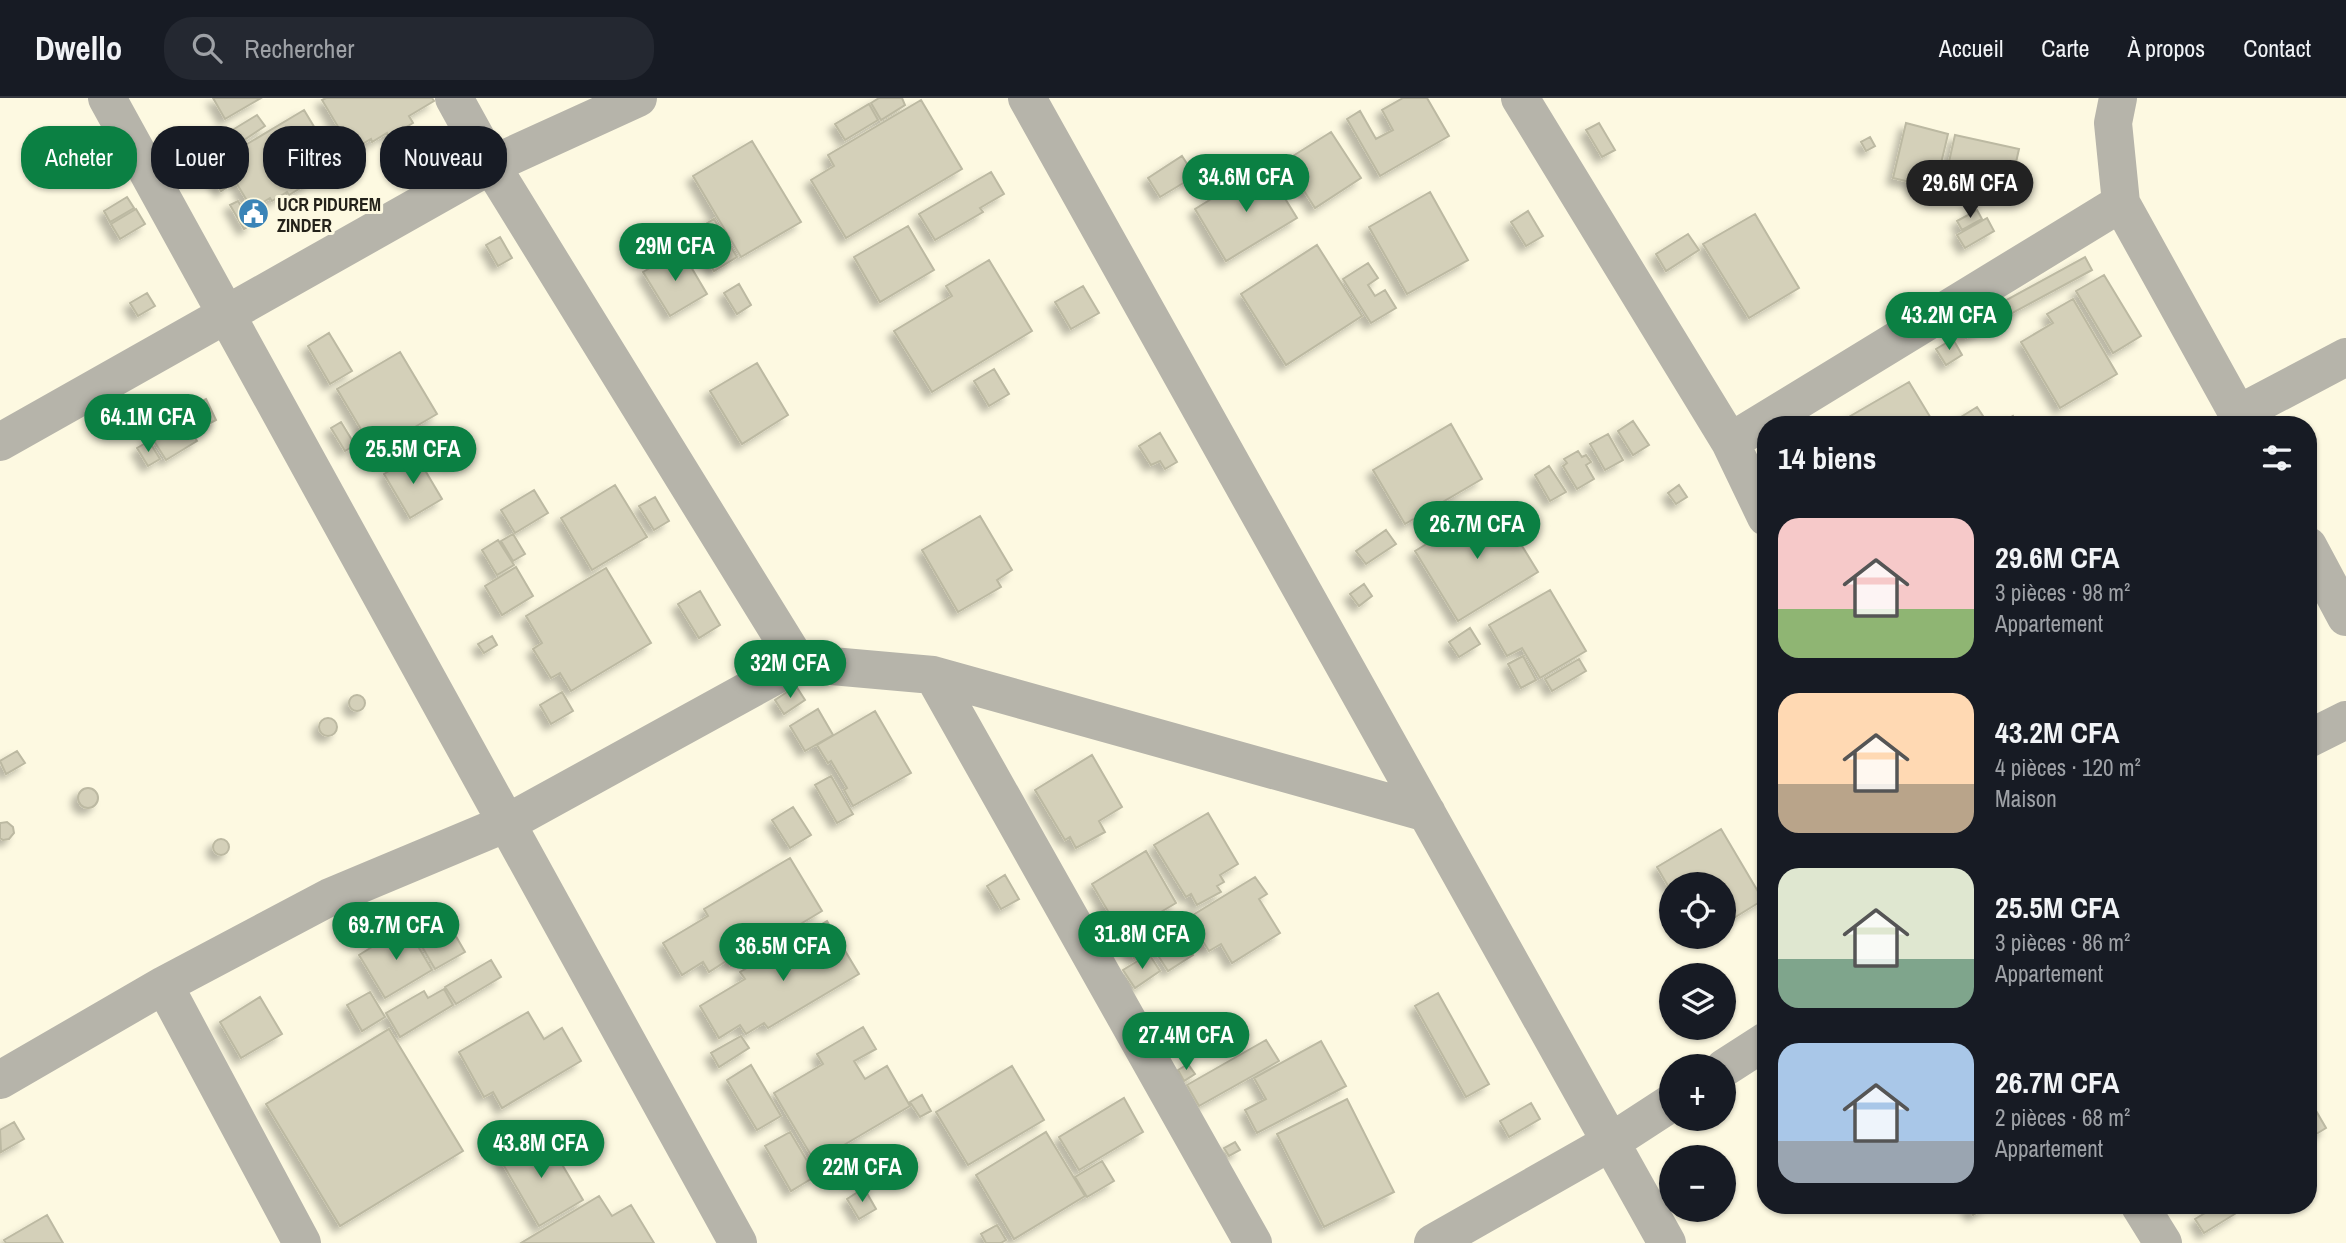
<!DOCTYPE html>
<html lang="fr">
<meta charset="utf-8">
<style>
body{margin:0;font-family:"Archivo Narrow",sans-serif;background:#242831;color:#f1f3f6;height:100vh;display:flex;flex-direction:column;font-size:26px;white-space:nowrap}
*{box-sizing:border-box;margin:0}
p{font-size:23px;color:#9ea1a6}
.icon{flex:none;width:38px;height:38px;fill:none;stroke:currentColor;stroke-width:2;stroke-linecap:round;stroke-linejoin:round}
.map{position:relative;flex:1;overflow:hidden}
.drawer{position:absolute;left:1757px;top:318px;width:560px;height:798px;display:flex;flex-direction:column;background:#171b24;border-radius:28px;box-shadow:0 2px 5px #0004}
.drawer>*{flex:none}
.hud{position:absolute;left:21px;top:28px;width:665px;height:63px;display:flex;gap:14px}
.controls{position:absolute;left:1659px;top:774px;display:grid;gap:14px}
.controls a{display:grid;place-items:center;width:77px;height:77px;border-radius:50%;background:#171b24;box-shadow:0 2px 5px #0004;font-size:35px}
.price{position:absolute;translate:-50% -60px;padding:0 16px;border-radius:24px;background:#0b8043;color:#fff;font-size:23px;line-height:46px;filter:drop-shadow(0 2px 4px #0008)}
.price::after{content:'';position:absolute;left:50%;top:42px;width:21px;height:16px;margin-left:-10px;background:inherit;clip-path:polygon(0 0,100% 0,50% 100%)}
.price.selected{background:#222;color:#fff}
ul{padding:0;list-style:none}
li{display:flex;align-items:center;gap:21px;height:175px;padding:0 21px}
li span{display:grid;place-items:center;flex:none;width:196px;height:140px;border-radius:21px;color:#555}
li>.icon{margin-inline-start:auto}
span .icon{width:84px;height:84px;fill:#fffc;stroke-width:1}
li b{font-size:30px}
h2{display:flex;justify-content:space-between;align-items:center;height:84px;padding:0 21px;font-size:30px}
.pill{padding:0 24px;border-radius:28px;background:#171b24;box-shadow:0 2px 5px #0004;font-size:24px;line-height:63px}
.pill.selected{background:#0b8043;color:#fff}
header{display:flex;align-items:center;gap:42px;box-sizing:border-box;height:98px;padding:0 35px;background:#171b24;border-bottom:2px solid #363941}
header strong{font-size:33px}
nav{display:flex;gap:38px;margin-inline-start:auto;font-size:24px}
.search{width:490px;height:63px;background:#242831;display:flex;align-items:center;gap:18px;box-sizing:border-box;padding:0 24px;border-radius:28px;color:#9ea1a6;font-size:26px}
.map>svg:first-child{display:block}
.building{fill:#d4d0b9;stroke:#bcb9a2;stroke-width:2;filter:url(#shadow)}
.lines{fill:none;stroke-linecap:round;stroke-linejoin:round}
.minor{stroke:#b6b4aa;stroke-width:38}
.labels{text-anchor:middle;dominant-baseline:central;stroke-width:6;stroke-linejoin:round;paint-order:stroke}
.poi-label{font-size:18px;font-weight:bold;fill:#24221a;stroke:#fdf9e1;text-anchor:start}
</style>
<header>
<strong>Dwello</strong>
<div class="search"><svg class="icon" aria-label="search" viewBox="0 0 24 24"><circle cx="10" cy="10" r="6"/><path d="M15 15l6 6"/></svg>Rechercher</div>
<nav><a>Accueil</a><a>Carte</a><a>À propos</a><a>Contact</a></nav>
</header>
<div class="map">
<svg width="2346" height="1145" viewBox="0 0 2346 1145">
<defs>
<filter id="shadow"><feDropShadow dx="-6" dy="6" stdDeviation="3.5" flood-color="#0004"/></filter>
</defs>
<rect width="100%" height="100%" fill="#fdf9e1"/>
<!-- building -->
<path class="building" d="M213,0H261L225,21Z
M326,0H432L434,3L409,18L413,25L389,39L387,35L372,44L371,41L352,52L322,2Z
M879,0H902L905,7L881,22L871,5Z
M1403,0H1427L1449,38L1380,78L1347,21L1360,13L1376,41L1393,32L1382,12Z
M921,2L962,71L846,140L811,82L834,68L828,57Z
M869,6L878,22L845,42L835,26Z
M304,12L334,62L308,77L312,83L289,97L287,94L272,103L270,100L252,111L222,61Z
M257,17L265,28L241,44L234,31Z
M1599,25L1615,52L1602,59L1586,32Z
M1906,25L1948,36L1935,91L1931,90L1930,94L1913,89L1914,85L1893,80Z
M1331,34L1361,80L1315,110L1285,63Z
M1955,37L2019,51L2010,91L1999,89L1997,98L1944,86Z
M1870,39L1875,48L1866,53L1861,44Z
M752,43L801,124L741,159L693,78Z
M1182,58L1195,78L1160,99L1148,80Z
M212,59L229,88L221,93L204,64Z
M1265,68L1297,120L1226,163L1195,111Z
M991,74L1004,96L980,110L983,114L935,142L919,116Z
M1430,94L1468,162L1407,196L1369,129Z
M127,99L134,110L110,124L104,113Z
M238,103L252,126L244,131L230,107Z
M136,111L145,126L120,141L111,126Z
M1977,112L1982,121L1962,132L1957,123Z
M1528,113L1543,138L1526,148L1511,124Z
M1755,116L1799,190L1749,220L1703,146Z
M1987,120L1994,133L1965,150L1957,137Z
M714,121L737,159L714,173L691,135Z
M908,128L934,172L880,204L854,159Z
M1688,136L1699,152L1666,173L1656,156Z
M500,139L512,160L498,168L486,147Z
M1317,147L1362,218L1286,267L1241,196Z
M681,152L707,196L670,218L643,174Z
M2085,159L2092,172L1966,240L1959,228Z
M989,162L1032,233L932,294L894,233L952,198L946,188Z
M1368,165L1378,180L1368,187L1375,198L1385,192L1396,210L1371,225L1343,181Z
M2104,177L2141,238L2113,255L2076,193Z
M739,186L751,207L737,216L724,195Z
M1083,188L1099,215L1071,231L1055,204Z
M147,195L155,208L138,218L130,205Z
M2073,201L2117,276L2060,310L2021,244L2053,225L2047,216Z
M329,235L352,273L330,286L308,248Z
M1953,241L1962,257L1946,267L1936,251Z
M400,254L437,316L374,353L337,291Z
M757,265L788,317L742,346L710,293Z
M994,271L1009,296L989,308L974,283Z
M1909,284L1935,327H1835Z
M206,301L216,322L199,331L188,310Z
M1977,309L1989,327H1948Z
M2013,318L2018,327H1998Z
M1633,323L1649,347L1633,357L1618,333Z
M185,324L197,343L166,362L154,343Z
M341,324L355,347L345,353L331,330Z
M1451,326L1482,381L1405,426L1373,372Z
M454,334L466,355L450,365L438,344Z
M1160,335L1177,364L1165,371L1160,363L1151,367L1139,348Z
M1608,336L1623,362L1605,372L1590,346Z
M149,343L160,361L148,368L137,350Z
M1578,353L1582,359L1586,357L1591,364L1586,367L1594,381L1577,391L1563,368L1567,365L1564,361Z
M416,357L442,401L410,420L384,376Z
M1549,368L1566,394L1550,403L1535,377Z
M615,387L647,439L592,472L561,420Z
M1679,387L1687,399L1676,406L1668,395Z
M534,392L548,415L515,435L501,412Z
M655,399L669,423L654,432L639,408Z
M1495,404L1538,474L1458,523L1415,453Z
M980,418L1012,472L997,482L1001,489L958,514L922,452Z
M1386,432L1396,446L1366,466L1356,453Z
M513,436L525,456L513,463L501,443Z
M498,442L514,467L497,477L482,452Z
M516,469L533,498L502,517L485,488Z
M606,470L651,545L571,593L560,575L551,580L533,551L542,545L526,518Z
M1364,486L1372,498L1359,508L1350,496Z
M1550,492L1586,553L1540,580L1522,550L1507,558L1489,527Z
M700,493L720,527L699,540L678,506Z
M1470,530L1480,546L1459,559L1449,544Z
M492,538L497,547L484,555L478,546Z
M1523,558L1536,582L1521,590L1508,566Z
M1579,561L1586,573L1552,593L1545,581Z
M796,588L805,602L784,616L775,602Z
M562,594L573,613L551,626L540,607Z
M349 605a8 8 0 1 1 16 0a8 8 0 1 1-16 0Z
M818,611L833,637L805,653L790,628Z
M875,613L911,675L853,708L844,692L847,690L831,663L828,665L817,647Z
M319 629a9 9 0 1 1 18 0a9 9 0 1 1-18 0Z
M17,653L25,665L6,676L0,663Z
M1092,657L1122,709L1099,723L1105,734L1076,750L1070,739L1065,742L1035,692Z
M831,678L853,716L837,725L815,687Z
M78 700a10 10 0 1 1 20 0a10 10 0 1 1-20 0Z
M793,709L811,737L790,750L772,722Z
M1208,715L1238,766L1220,777L1224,784L1217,788L1221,794L1197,807L1191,796L1186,799L1154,747Z
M7,724L13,729L14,735L9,741L3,742L0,740V725Z
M1721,731L1763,802L1724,826V786H1671V793L1657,769Z
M213 749a8 8 0 1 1 16 0a8 8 0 1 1-16 0Z
M1146,753L1176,805L1122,837L1092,786Z
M790,760L822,813L731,868L728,862L709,874L703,864L682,877L663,845L708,818L704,811Z
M1005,777L1019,801L1001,811L987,788Z
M1255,779L1267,796L1259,801L1280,835L1232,865L1221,846L1209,853L1188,820Z
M443,816L465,854L435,871L413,833Z
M1181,816L1191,833L1154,857L1150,850L1134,860L1127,850Z
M827,823L859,876L768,930L764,925L746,936L740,927L719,940L700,908L745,881L740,874Z
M406,828L432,872L385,900L359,857Z
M1116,831L1122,842L1112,848L1105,837Z
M1185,843L1193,857L1168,873L1159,859Z
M1149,856L1160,873L1135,890L1123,872Z
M491,862L501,879L456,906L445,889Z
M444,891L453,907L400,939L386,915L424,893L428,900Z
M370,894L385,919L362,933L347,907Z
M1438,895L1489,986L1466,999L1415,908Z
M260,899L282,936L241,960L220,924Z
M528,914L544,941L562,930L581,963L502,1010L493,994L484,999L459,954Z
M863,929L876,951L854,963L865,981L887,968L910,1008L815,1064L774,995L823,966L817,956Z
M389,931L463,1053L340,1128L266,1006Z
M741,938L749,950L719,969L711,955Z
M1266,942L1279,963L1199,1008L1187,987Z
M1321,943L1346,988L1257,1035L1245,1012L1266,1001L1254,980Z
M1188,966L1195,976L1184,983L1178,972Z
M751,967L781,1018L757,1032L727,982Z
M1012,968L1044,1022L968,1067L936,1014Z
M922,997L931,1013L920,1019L910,1004Z
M2308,999L2326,1030L2308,1041Z
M1124,1000L1143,1034L1079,1072L1059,1039Z
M1347,1001L1394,1094L1324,1129L1277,1036Z
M1531,1005L1540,1021L1509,1039L1500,1023Z
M14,1024L24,1041L1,1054L0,1032Z
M790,1034L816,1078L791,1093L765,1048Z
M1046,1034L1085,1098L1014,1141L976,1077Z
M544,1036L583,1102L539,1128L500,1061Z
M1235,1044L1240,1052L1229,1058L1224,1050Z
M855,1063L864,1078L852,1085L843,1071Z
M1102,1063L1114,1083L1087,1099L1075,1079Z
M864,1090L876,1111L859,1121L847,1101Z
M599,1098L612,1118L631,1107L654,1145H521Z
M1967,1108H1988L1973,1117Z
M2217,1108H2235L2238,1114L2204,1135L2195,1121Z
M47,1117L63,1145H6L4,1142Z
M997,1127L1006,1142L1001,1145H986L981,1136Z"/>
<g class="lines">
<!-- minor -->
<path class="minor" d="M107,0L738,1145
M454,0L491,67L798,565
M1027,0L1667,1145
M1520,0L1730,344L1766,419
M2118,0L2113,25L2121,105L2244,327
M2238,316L2346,259
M0,344L491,67L638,0
M1730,344L2121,105
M2308,448L2346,519
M933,577L1253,1145
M2308,641L2346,622
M164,887L302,1145
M1724,970L1766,943
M0,982L164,887L330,799L507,725L798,565L933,577L1427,715
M2140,1108L2163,1145
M1433,1145L1611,1044L1671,1005"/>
</g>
<!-- icons -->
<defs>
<symbol id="civic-disc" viewBox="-11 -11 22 22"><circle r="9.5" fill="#3a84b7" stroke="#fdf9e1"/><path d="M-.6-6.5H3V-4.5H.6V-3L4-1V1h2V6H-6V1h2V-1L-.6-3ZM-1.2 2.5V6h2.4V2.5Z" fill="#fff"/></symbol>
</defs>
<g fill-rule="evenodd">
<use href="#civic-disc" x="236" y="98" width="35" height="35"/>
</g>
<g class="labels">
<!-- poi labels -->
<g class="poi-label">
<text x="277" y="106">UCR PIDUREM<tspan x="277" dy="21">ZINDER</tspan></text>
</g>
</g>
</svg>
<div class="controls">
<a><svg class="icon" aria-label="locate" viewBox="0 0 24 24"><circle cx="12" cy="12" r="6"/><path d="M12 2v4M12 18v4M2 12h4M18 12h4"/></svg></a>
<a><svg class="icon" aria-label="layers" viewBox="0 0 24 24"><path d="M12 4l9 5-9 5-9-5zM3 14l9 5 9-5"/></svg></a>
<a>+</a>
<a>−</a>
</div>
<b class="price" style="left:1246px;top:116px">34.6M CFA</b>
<b class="price selected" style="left:1970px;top:122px">29.6M CFA</b>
<b class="price" style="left:675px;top:185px">29M CFA</b>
<b class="price" style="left:1949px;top:254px">43.2M CFA</b>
<b class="price" style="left:148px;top:356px">64.1M CFA</b>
<b class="price" style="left:413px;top:388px">25.5M CFA</b>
<b class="price" style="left:1477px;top:463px">26.7M CFA</b>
<b class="price" style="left:790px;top:602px">32M CFA</b>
<b class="price" style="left:396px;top:864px">69.7M CFA</b>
<b class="price" style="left:1142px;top:873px">31.8M CFA</b>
<b class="price" style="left:783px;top:885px">36.5M CFA</b>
<b class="price" style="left:1186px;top:974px">27.4M CFA</b>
<b class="price" style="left:541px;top:1082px">43.8M CFA</b>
<b class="price" style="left:862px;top:1106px">22M CFA</b>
<div class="hud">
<a class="pill selected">Acheter</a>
<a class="pill">Louer</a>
<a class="pill">Filtres</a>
<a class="pill">Nouveau</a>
</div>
<section class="drawer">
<h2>14 biens<svg class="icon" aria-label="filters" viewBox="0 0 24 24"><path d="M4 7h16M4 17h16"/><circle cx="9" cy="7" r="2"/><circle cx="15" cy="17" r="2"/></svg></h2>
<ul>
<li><span style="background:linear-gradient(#f6c9c9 65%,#8fb573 0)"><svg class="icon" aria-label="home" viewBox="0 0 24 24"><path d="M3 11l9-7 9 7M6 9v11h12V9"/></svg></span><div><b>29.6M CFA</b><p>3 pièces · 98 m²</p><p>Appartement</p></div></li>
<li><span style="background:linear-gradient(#ffd9b3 65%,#b9a48a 0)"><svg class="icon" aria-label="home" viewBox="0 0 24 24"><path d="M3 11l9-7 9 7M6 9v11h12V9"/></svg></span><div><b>43.2M CFA</b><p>4 pièces · 120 m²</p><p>Maison</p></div></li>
<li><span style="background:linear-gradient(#dfe7d0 65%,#7fa58c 0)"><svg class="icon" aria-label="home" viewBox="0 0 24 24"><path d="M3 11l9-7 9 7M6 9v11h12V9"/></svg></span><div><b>25.5M CFA</b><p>3 pièces · 86 m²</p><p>Appartement</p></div></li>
<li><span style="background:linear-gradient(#a9c7e8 70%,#9aa5b1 0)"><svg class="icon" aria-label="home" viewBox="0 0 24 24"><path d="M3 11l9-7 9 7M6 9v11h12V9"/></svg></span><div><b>26.7M CFA</b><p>2 pièces · 68 m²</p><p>Appartement</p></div></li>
</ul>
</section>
</div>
